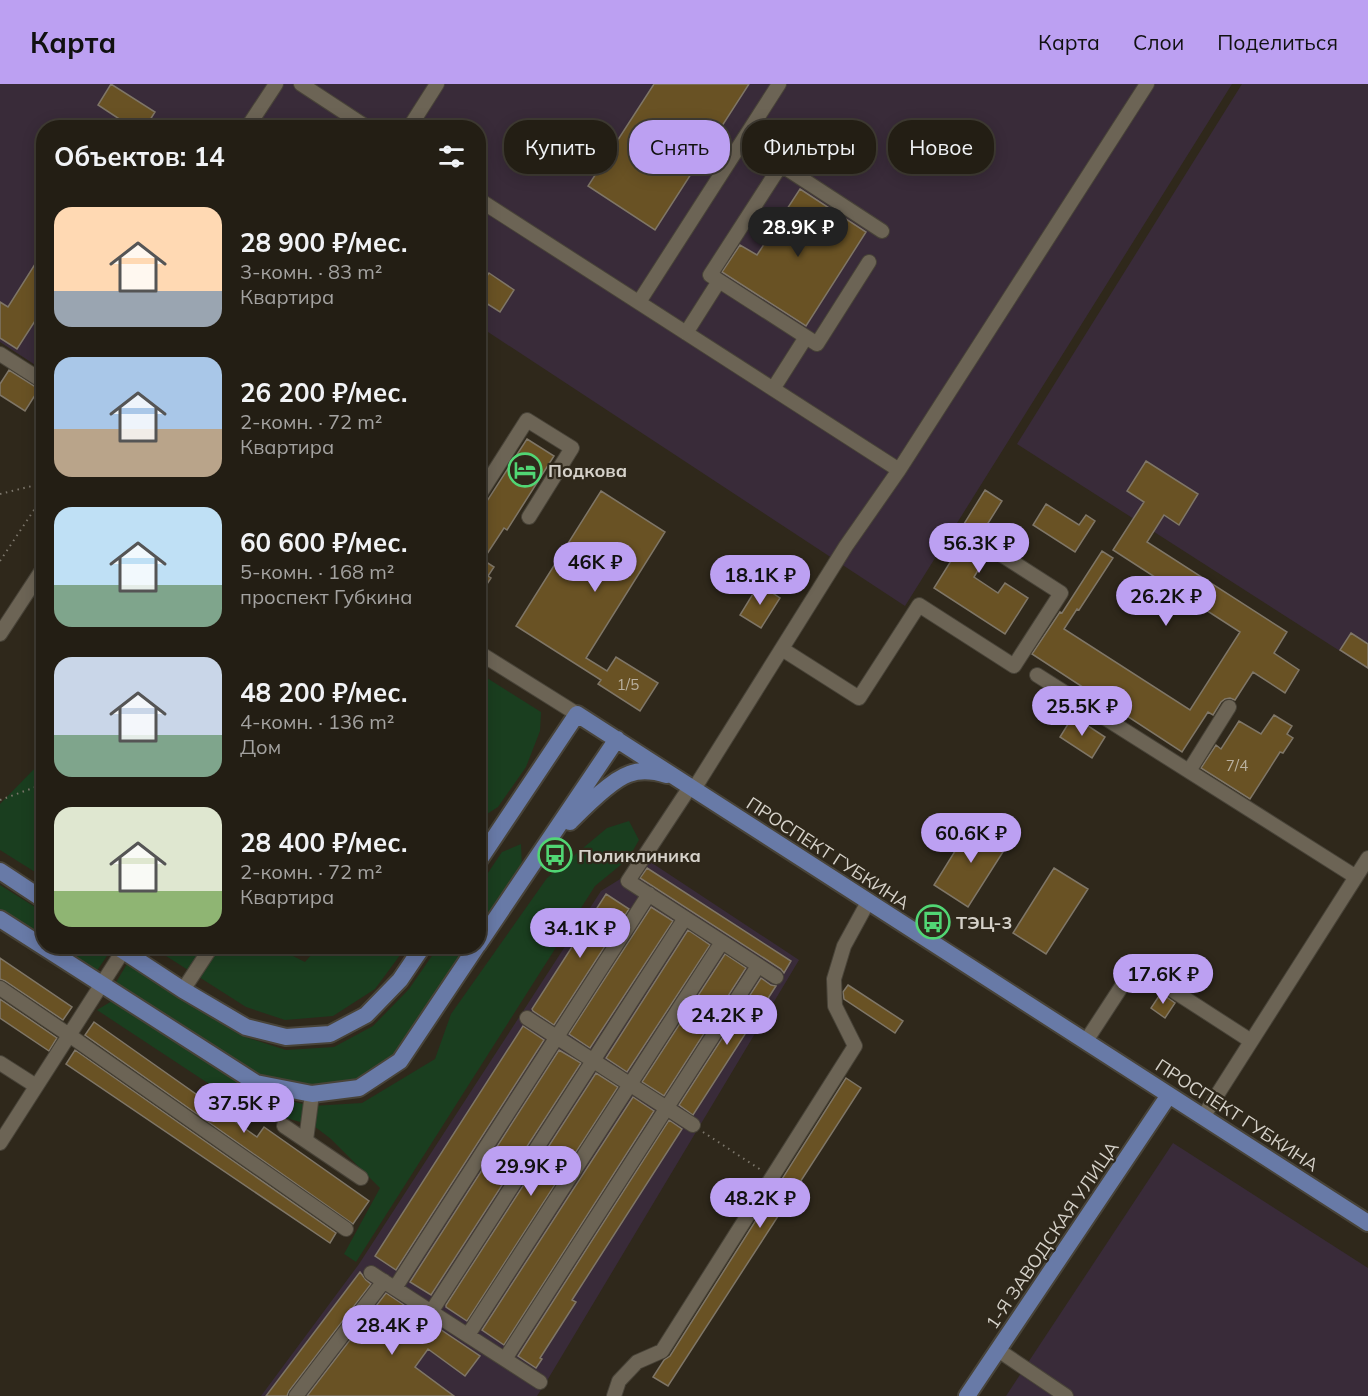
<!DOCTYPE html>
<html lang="ru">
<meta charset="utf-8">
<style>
body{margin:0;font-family:Mulish,sans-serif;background:#2f2b22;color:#f1f3f6;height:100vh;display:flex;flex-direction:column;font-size:22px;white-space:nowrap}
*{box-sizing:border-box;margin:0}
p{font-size:20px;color:#a3a2a0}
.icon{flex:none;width:33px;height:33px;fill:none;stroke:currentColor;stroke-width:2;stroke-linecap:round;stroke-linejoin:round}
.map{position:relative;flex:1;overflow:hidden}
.details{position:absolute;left:36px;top:36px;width:450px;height:834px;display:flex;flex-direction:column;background:#231e14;border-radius:24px;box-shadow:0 3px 15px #0003,0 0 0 2px #403c34}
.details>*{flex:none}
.guide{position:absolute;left:504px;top:36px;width:570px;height:54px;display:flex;gap:12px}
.price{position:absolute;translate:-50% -51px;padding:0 14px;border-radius:21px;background:#bca0f2;color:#111;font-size:20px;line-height:39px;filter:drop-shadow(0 2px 3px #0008)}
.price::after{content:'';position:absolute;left:50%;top:36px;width:18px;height:14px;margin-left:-9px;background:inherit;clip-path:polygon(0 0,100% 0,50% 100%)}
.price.active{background:#222;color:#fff}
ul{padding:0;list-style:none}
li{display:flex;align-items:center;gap:18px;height:150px;padding:0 18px}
li span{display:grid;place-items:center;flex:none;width:168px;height:120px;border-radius:18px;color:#555}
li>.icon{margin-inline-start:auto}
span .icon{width:72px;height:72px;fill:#fffc;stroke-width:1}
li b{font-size:26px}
h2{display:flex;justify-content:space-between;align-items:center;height:72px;padding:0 18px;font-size:26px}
.pill{padding:0 21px;border-radius:24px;background:#231e14;box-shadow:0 3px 15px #0003,0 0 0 2px #403c34;font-size:21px;line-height:54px}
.pill.active{background:#bca0f2;color:#111}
header{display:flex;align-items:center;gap:36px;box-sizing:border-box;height:84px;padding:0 30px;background:#bca0f2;color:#111}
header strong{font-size:28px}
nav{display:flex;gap:33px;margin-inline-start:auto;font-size:21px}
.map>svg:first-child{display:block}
.industrial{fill:#392b39}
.green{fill:#1a3e1f}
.building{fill:#695224;stroke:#7f7667;stroke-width:1.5}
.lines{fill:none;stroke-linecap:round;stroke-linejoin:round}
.minor-casing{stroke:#484338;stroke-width:16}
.major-casing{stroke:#484338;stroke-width:20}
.path{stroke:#7c766b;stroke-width:2;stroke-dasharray:1.5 4.5;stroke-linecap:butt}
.minor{stroke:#6c6455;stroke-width:14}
.major{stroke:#687aa7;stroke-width:16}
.labels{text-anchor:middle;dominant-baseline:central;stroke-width:4.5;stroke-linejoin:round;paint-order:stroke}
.number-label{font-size:15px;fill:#bab1a0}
.poi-label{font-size:18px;font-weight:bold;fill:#d5d1c9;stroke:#2f281b;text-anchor:start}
.street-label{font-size:18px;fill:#d5d1c9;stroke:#2f281b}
</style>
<header>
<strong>Карта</strong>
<nav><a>Карта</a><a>Слои</a><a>Поделиться</a></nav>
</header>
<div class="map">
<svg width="1368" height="1312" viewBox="0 0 1368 1312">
<rect width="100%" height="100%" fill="#2f281b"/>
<!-- industrial -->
<path class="industrial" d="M0,0H1232L905,522L479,242L478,44H44L43,286L0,258Z
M1242,0H1368V585L1017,360Z
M649,777L799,876L548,1295L537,1312H261L359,1180L601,807Z
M1173,1059L1368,1184V1312H1006Z"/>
<!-- green -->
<path class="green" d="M479,589L541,628L540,647L526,683L498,723L479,735Z
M43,679V793L0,766V720L37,682Z
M629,737L639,756L628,775L595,802L356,1178L344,1170L380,1104L331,1055L314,1042L241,1021L97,926L112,917L255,1009L312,1022L362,1019L435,975L451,930L547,794L607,744Z
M521,760L522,784L479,848V802L502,768Z
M0,801L43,828V854L0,826Z
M57,863H99L109,869L96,888Z
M152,863H282L285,868L305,878L318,863H406L375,905L333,932L285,936L246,923Z
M438,863H469L395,971L354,999L311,1003L260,992L115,900L127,880L242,952L286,966L334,963L373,942L409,905Z"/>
<!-- building -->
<path class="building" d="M111,0L155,28L145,44H133L98,21Z
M654,0H749L655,146L588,102Z
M800,105L866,148L806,242L722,188L740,161L757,171Z
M44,166V223L17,265L0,254V218L8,223Z
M489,189L514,206L500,228L478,214V205Z
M9,286L39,305L25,327L0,311V300Z
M527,355L554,372L507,446L504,444L483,476L494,483L488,492L491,494L478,514V431Z
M1146,377L1198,410L1179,441L1164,431L1147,458L1287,548L1274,569L1299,586L1285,609L1253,588L1235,616L1230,614L1225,615L1221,618L1213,631L1208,628L1182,668L1032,570L1060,528L1062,529L1102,467L1113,474L1079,526L1077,525L1064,545L1190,626L1240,548L1113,466L1144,418L1127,407Z
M985,406L1002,417L966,474L980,483L974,493L998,509L1005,499L1028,514L1005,550L934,504L961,461L954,456Z
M601,407L665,448L586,574L607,587L616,573L658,599L640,627L598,600L601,596L516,542Z
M1046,420L1079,441L1086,431L1095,437L1075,468L1033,441Z
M759,500L780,514L761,544L740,531Z
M1351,549L1368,560V584L1340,566Z
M1274,631L1292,642L1287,650L1293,654L1283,669L1280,668L1250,715L1201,684L1216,661L1221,665L1239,637L1261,650Z
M1073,632L1105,653L1092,674L1060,653Z
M973,738L1008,760L968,823L934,801Z
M647,784L791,877L784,889L781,885L640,794Z
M1054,784L1088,805L1046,870L1013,849Z
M606,810L629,825L554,941L533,927L532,925Z
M651,823L673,837L590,964L569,950Z
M688,846L710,861L627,988L606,974Z
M725,870L746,884L664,1012L642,998Z
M0,874L72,923L63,936L5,897L0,895Z
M1182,875L1197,885L1185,904L1170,894Z
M761,894L771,901L776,902L693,1031L679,1021Z
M848,901L903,937L895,949L844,915L843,908Z
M1161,909L1175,919L1165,934L1151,924Z
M0,915L57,954L49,967L0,934Z
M94,938L257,1053L264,1043L369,1117L353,1140L85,951Z
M523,942L544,956L396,1186L375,1172Z
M75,966L336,1149L330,1159L66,980Z
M559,966L581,979L431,1211L410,1198Z
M596,989L618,1003L467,1237L446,1223V1221Z
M846,994L861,1004L668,1302L653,1293L664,1276L670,1272Z
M633,1013L654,1027L504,1261L482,1246Z
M669,1036L682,1045L572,1216L576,1218L540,1274L542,1275L536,1284L518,1272Z
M360,1188L366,1196L371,1200L289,1307L287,1312H266Z
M386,1209L480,1272L465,1292L428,1265L415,1283L454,1312H307Z"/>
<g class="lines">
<defs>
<path id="minor" d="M301,0L368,44
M247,44L276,0
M409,44L437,0
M478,115L899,386
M869,178L817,260L710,191L781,81L882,147
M639,218L779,0
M686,249L719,197
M0,270L44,298
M773,305L806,253
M478,413L527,336L572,364L529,433
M0,550L44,483
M782,565L859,614L919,521L1014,582L1061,509L994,466
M478,568L577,630
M1037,591L1356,793
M1189,687L1229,623
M690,703L628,797L776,893
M694,705L846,462L899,386L1147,0
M0,904L69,951L346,1145
M183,906L212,862
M527,934L693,1041
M1086,957L1135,882L1251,957
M0,979L36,1002
M1203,1033L1368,774
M284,1042L361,1094
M306,1056L312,1010
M0,1059L123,867
M371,1189L540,1298
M395,1204L649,810
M431,1228L685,834
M468,1251L722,858
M998,1266L1066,1312
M505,1275L758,882
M296,1312L384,1197
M614,1312L619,1297L637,1278L662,1267L855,962L835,922L834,895L844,862L868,818"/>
<path id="major" d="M570,738C584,724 611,696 629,690C642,685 654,687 667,691
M478,778L577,630L1368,1139
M0,787L44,816
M0,835L256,999L312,1010L359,1004L400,977L477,862
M478,861L617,655
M116,862L183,906L246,943L286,953L330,950L366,931L400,896L423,862
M967,1312L1169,1011"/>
</defs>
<!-- minor casing -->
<use href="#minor" class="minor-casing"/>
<!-- major casing -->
<use href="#major" class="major-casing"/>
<!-- path -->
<path class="path" d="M0,410L44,399
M0,477L44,411
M0,716L44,700
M703,1048L761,1086"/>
<!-- minor -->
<use href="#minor" class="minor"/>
<!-- major -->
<use href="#major" class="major"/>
</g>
<!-- icons -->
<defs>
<symbol id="hotel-ring" viewBox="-11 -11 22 22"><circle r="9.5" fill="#2f281b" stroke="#51d674" stroke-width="1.5"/><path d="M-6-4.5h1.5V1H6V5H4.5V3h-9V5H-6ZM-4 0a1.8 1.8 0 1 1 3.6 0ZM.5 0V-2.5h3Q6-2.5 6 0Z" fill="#51d674"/></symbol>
<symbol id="bus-ring" viewBox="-11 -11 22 22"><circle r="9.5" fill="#2f281b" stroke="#51d674" stroke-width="1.5"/><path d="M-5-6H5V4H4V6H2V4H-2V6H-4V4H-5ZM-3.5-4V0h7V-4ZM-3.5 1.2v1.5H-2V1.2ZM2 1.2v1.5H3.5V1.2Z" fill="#51d674"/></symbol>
</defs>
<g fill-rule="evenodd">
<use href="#hotel-ring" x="506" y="367" width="38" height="38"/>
<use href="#bus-ring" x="536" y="752" width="38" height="38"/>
<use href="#bus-ring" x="914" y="819" width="38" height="38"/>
</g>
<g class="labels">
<!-- number labels -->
<g class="number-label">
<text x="628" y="600">1/5</text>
<text x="1237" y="681">7/4</text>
</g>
<!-- poi labels -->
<g class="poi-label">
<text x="548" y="386">Подкова</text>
<text x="578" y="771">Поликлиника</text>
<text x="956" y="838">ТЭЦ-3</text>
</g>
<!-- street labels -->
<g class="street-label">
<text transform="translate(828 769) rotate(33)">ПРОСПЕКТ ГУБКИНА</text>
<text transform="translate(1237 1031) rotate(33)">ПРОСПЕКТ ГУБКИНА</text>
<text transform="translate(1052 1151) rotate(-56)">1-Я ЗАВОДСКАЯ УЛИЦА</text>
</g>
</g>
</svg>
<b class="price active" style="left:798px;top:174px">28.9K ₽</b>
<b class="price" style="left:979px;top:490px">56.3K ₽</b>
<b class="price" style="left:595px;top:509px">46K ₽</b>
<b class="price" style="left:760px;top:522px">18.1K ₽</b>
<b class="price" style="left:1166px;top:543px">26.2K ₽</b>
<b class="price" style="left:1082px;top:653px">25.5K ₽</b>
<b class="price" style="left:971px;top:780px">60.6K ₽</b>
<b class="price" style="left:580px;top:875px">34.1K ₽</b>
<b class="price" style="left:1163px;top:921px">17.6K ₽</b>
<b class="price" style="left:727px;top:962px">24.2K ₽</b>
<b class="price" style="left:244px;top:1050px">37.5K ₽</b>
<b class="price" style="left:531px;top:1113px">29.9K ₽</b>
<b class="price" style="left:760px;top:1145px">48.2K ₽</b>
<b class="price" style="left:392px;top:1272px">28.4K ₽</b>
<div class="guide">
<a class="pill">Купить</a>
<a class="pill active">Снять</a>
<a class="pill">Фильтры</a>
<a class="pill">Новое</a>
</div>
<section class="details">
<h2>Объектов: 14<svg class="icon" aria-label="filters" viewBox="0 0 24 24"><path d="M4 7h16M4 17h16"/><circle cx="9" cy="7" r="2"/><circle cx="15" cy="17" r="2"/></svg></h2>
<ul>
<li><span style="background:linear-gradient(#ffd9b3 70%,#9aa5b1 0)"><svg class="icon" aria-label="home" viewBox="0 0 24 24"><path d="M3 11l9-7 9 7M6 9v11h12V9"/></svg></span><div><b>28 900 ₽/мес.</b><p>3-комн. · 83 m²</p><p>Квартира</p></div></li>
<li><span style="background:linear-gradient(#a9c7e8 60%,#b9a48a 0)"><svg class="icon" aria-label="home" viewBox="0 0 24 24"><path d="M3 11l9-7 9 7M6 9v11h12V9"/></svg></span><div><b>26 200 ₽/мес.</b><p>2-комн. · 72 m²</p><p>Квартира</p></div></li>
<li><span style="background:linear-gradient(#bfe0f5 65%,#7fa58c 0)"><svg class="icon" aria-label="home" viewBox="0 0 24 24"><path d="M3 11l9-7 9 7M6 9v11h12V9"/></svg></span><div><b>60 600 ₽/мес.</b><p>5-комн. · 168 m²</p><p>проспект Губкина</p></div></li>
<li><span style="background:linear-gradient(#c9d6e8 65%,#7fa58c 0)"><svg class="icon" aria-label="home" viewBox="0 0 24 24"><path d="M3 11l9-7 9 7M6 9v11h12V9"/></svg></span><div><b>48 200 ₽/мес.</b><p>4-комн. · 136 m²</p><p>Дом</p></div></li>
<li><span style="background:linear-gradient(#dfe7d0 70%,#8fb573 0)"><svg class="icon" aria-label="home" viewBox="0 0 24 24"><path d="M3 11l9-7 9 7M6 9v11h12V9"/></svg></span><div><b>28 400 ₽/мес.</b><p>2-комн. · 72 m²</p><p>Квартира</p></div></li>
</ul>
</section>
</div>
